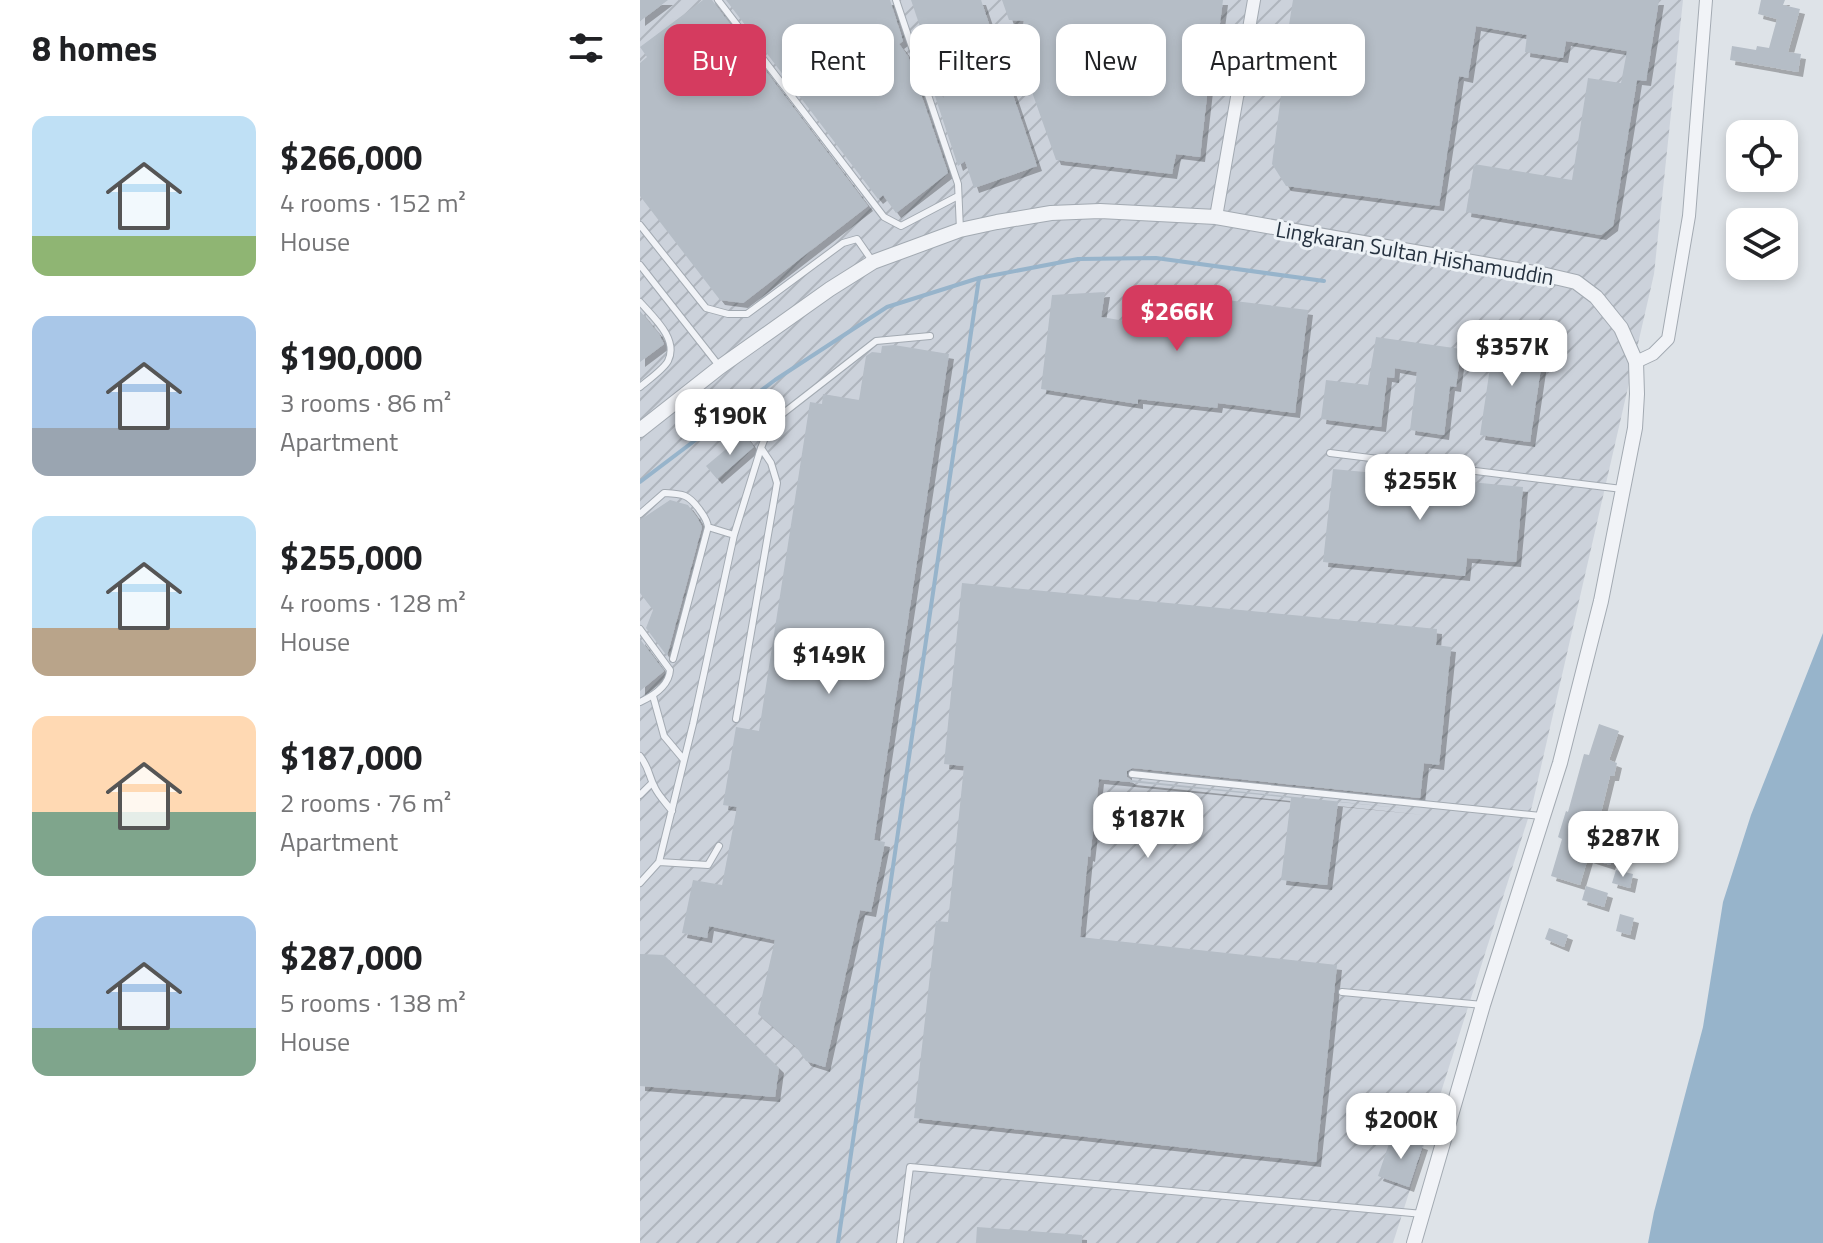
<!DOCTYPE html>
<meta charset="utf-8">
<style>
body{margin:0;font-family:"Titillium Web",sans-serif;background:#f2f2f2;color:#202124;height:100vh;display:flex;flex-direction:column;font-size:30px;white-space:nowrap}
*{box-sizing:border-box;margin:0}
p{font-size:26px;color:#757577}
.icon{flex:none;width:44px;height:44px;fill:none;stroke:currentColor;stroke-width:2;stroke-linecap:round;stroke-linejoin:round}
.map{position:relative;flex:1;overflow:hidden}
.panel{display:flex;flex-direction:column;background:#fff;width:640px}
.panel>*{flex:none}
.hud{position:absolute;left:24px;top:24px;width:760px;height:72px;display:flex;gap:16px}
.buttons{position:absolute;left:1086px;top:120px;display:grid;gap:16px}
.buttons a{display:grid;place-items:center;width:72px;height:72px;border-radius:16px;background:#fff;box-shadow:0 4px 12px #0003;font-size:40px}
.price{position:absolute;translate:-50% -68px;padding:0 18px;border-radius:16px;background:#fff;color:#222;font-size:26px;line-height:52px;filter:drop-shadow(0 2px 4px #0008)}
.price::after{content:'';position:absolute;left:50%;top:48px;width:24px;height:18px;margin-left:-12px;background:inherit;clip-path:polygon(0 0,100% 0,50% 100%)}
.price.current{background:#d53b5f;color:#fff}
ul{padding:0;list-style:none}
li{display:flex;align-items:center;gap:24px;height:200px;padding:0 32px}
li span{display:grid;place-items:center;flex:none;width:224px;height:160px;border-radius:16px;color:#555}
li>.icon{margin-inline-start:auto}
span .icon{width:96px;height:96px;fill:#fffc;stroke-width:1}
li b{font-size:34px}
h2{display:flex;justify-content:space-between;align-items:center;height:96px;padding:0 32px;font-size:34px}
.chip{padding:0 28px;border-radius:16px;background:#fff;box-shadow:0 4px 12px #0003;font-size:28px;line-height:72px}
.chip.current{background:#d53b5f;color:#fff}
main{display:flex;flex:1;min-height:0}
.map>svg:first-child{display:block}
.industrial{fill:url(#industrial-furrows)}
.water{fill:#97b4cb}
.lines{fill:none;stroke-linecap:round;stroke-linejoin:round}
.stream{stroke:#97b4cb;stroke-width:4}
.building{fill:#b5bdc6;filter:url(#shadow)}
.service-casing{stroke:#a3aab2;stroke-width:8}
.minor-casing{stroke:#a3aab2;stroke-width:14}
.tertiary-casing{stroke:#a3aab2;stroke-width:16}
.service{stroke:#f1f3f7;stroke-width:6}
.minor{stroke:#f1f3f7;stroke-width:12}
.tertiary{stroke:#f1f3f7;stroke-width:14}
.labels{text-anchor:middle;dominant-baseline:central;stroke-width:6;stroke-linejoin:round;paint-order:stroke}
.street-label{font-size:22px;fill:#263240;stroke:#edf2f6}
</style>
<main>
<section class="panel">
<h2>8 homes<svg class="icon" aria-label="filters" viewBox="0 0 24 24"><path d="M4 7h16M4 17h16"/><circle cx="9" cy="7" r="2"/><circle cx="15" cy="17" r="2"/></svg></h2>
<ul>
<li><span style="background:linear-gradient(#bfe0f5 75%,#8fb573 0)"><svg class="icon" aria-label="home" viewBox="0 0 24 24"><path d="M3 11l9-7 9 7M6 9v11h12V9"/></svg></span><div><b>$266,000</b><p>4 rooms · 152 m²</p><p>House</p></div></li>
<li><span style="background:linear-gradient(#a9c7e8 70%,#9aa5b1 0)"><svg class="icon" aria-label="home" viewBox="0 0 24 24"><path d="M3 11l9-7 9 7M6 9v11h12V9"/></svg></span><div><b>$190,000</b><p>3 rooms · 86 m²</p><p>Apartment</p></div></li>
<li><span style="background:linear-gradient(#bfe0f5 70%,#b9a48a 0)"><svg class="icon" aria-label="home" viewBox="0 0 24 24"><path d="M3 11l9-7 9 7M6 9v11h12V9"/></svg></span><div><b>$255,000</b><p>4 rooms · 128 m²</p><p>House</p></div></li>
<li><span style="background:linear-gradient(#ffd9b3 60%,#7fa58c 0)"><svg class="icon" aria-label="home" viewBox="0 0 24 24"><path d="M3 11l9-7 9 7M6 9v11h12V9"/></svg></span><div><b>$187,000</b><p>2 rooms · 76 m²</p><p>Apartment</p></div></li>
<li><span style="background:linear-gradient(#a9c7e8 70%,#7fa58c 0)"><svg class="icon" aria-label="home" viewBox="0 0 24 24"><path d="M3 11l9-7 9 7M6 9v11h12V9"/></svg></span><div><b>$287,000</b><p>5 rooms · 138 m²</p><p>House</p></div></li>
</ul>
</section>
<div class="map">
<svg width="1183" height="1243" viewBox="0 0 1183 1243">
<defs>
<pattern id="industrial-furrows" width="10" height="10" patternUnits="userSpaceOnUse" patternTransform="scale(2)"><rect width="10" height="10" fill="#ccd2db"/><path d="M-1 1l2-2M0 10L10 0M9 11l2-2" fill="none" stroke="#afb5bd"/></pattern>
<filter id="shadow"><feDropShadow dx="5" dy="5" stdDeviation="0" flood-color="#0004"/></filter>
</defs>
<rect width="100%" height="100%" fill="#dee3e8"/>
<!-- industrial -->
<path class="industrial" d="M0,0H1043L1014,274L892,806L753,1243H0Z"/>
<!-- water -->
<path class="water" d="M1183,633V1243H1008L1014,1212L1063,1027L1083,902L1111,815Z"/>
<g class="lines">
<!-- stream -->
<path class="stream" d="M0,482L135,380L247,307L339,278L438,259L516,258L684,281
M198,1243L339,278"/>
</g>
<!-- building -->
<path class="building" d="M0,0H28L0,21Z
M63,0H72L228,206L103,303L80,300L0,196V63L7,57L0,47Z
M86,0H250L263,41L259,44L268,56L308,173L256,213L243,195L238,199Z
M271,0H341L397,166L334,188L325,161L318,166L290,81L304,98Z
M362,0H583L577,46L573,44L560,157L536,154L532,174L416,160L374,41H381L384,21L369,20Z
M653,0H1019L1006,81L997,80L973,226L961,235L826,212L834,164L932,180L948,78L981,83L987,51L926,41L923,58L885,52L887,35L836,26L828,78L819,76L799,206L646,186L632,164L647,50H645Z
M1121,0H1145L1143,5L1160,9L1148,52L1161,54L1158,72L1090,60L1092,46L1116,50L1117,46L1129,48L1137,19L1118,14Z
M465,292L461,317L516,326L520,292L668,310L655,413L578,403L577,408L498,399V404L401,389L412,295Z
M0,311L19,334L24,344L0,362Z
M855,334L905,341L890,442L840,435Z
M736,337L821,349L816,387L810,386L804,435L770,430L777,372L755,368L754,378L747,377L741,427L681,419L686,380L728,385Z
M254,345L309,354L234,840L245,842L231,912L220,910L185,1067L166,1061L157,1048L118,1014L135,940L69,926L67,938L42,933L53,880L82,885L97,807L83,805L96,727L119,731L170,402L182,404L183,394L219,400L226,356L232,352L241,353L242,346Z
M104,434L114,447L77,479L66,466Z
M693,469L883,487L876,562L827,558L825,576L683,562Z
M30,500L48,505L58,519L62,527L27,656L6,628L13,610L0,593V520Z
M322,583L797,629L796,645L811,647L799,765L784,763L780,798L493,768L487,771V777L491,780L779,810L698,802L687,885L641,880L651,798L459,779L450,857L448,856L440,937L697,965L676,1162L274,1118L296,921L308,922L324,766L304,764Z
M0,639L24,671L0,691Z
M959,724L979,731L969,760L977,763L974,776H970L954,842L975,850L970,865L948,858L940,885L911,876L922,839L918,837L926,811L928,812L944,754L949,755Z
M976,870L993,874L990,888L972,883Z
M946,886L968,893L964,907L942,900Z
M980,914L994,918L990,935L976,931Z
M909,928L928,935L924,947L905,939Z
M0,954L24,955L139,1068L135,1097L0,1086Z
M752,1135L783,1145L769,1187L738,1176Z
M337,1227L442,1235V1243H336Z"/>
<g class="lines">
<defs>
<path id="service" d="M78,0L244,217L261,226L318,196
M256,0L318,184L320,230
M0,225L66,308L88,314H107L203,243L217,239L233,262
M0,265L80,367
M0,302C13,317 39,339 28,361C24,369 7,381 0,387
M690,453L982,489
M0,514L24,493C43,494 48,494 59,509C63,515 67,519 68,527
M0,629L30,670C29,686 13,696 0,702
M33,659L68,527L94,535
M13,696L24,736L44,760
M96,719L137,483L131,463L121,448
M0,756C10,769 8,775 15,788C19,796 26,803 32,811
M492,774L901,816
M0,795L12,783
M19,862L68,865L79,846
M0,883L19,862L53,724L94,535L121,448L128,430L141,415L236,341L290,336
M702,992L843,1005
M260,1243L270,1167L783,1214"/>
<path id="minor" d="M576,217L614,0
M996,362L1013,354L1028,339L1049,216L1066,0"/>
<path id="tertiary" d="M0,430L80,367L190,289L233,262L320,230L357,222L411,213L460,211L576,217L906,275L936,282L956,297L981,328L996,362L997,394L995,428L961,601L920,763L843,1005L774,1243"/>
</defs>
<!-- service casing -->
<use href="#service" class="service-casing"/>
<!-- minor casing -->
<use href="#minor" class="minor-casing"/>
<!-- tertiary casing -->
<use href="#tertiary" class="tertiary-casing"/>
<!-- service -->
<use href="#service" class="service"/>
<!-- minor -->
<use href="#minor" class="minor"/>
<!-- tertiary -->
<use href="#tertiary" class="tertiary"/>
</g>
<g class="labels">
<!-- street labels -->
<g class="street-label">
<text transform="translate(775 253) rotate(10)">Lingkaran Sultan Hishamuddin</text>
</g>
</g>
</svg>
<div class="buttons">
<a><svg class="icon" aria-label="locate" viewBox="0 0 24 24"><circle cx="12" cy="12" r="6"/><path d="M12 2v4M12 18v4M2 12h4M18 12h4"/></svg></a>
<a><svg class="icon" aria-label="layers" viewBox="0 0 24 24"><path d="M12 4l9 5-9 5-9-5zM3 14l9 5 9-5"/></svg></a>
</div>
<b class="price current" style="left:537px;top:353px">$266K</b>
<b class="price" style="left:872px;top:388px">$357K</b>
<b class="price" style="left:90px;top:457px">$190K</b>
<b class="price" style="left:780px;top:522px">$255K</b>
<b class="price" style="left:189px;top:696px">$149K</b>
<b class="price" style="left:508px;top:860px">$187K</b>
<b class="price" style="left:983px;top:879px">$287K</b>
<b class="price" style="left:761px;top:1161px">$200K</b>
<div class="hud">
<a class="chip current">Buy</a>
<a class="chip">Rent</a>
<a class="chip">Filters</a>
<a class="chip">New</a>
<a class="chip">Apartment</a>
</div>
</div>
</main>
